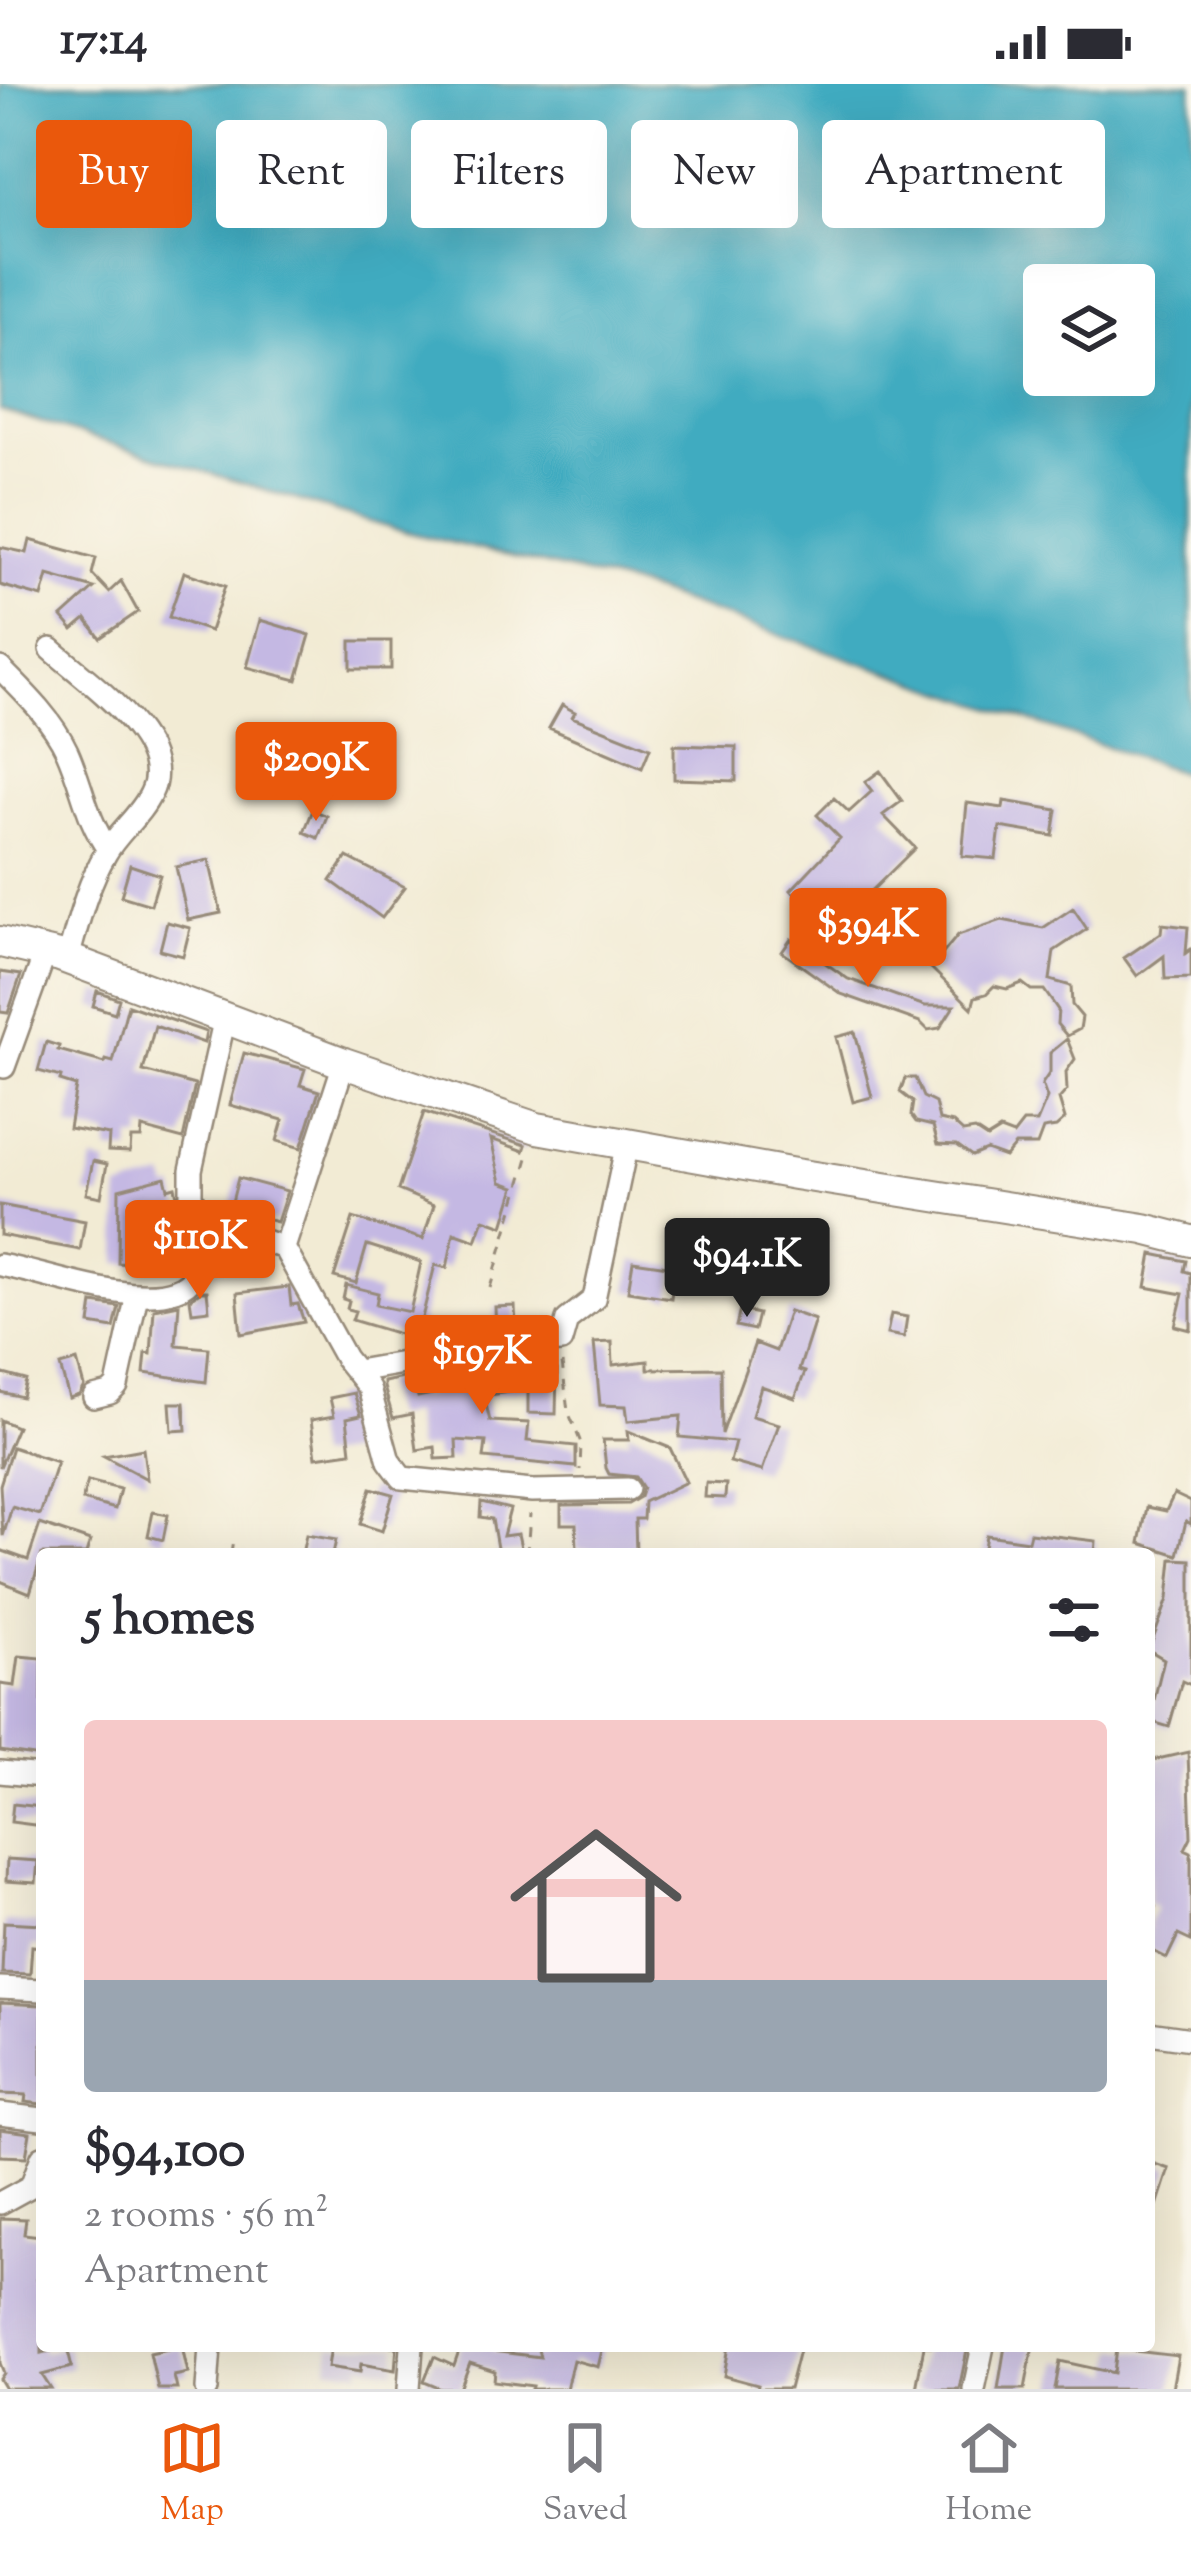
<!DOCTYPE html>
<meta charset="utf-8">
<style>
body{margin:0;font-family:"Sorts Mill Goudy",serif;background:#f2f2f3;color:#2b2b33;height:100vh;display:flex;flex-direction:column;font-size:45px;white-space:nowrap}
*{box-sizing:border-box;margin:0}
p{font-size:39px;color:#7c7c81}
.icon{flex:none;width:66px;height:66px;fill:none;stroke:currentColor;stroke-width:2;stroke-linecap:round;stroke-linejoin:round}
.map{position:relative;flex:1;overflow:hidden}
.details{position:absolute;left:36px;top:1464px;width:1119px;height:804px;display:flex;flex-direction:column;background:#fff;border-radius:12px;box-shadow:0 12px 48px #0002}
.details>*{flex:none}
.top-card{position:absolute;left:36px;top:36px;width:1119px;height:108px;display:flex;gap:24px}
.fabs{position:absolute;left:1023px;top:180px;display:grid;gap:24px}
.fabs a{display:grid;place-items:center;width:132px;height:132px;border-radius:12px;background:#fff;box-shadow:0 12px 48px #0002;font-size:60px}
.price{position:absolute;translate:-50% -102px;padding:0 27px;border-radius:12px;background:#ea580c;color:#fff;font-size:39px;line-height:78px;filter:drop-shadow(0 3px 6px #0008)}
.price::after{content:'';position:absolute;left:50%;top:72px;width:36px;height:27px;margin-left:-18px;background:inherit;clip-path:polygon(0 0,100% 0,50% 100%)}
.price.on{background:#222;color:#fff}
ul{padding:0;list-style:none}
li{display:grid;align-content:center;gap:24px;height:636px;padding:0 48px}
li span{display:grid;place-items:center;height:372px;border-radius:12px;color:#555}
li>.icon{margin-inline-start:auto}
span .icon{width:216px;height:216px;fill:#fffc;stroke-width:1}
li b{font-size:51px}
h2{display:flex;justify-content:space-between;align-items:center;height:144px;padding:0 48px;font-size:51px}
.tag{padding:0 42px;border-radius:12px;background:#fff;box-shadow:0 12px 48px #0002;font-size:42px;line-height:108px}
.tag.on{background:#ea580c;color:#fff}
.status{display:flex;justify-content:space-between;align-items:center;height:84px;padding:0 60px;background:#fff;direction:ltr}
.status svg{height:33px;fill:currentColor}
.tab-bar{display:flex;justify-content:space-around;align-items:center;height:168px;border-top:3px solid #e1e1e2;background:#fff;font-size:33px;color:#7c7c81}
.tab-bar a{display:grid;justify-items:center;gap:6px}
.tab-bar .on{color:#ea580c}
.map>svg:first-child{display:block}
.water{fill:#41abc0;stroke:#3e6a6f;stroke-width:3;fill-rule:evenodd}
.building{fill:#c4b8e3}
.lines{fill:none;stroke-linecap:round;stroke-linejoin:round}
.street-casing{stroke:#968a79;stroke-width:26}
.secondary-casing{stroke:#968a79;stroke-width:34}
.path{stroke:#968a79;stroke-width:3;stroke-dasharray:9 9;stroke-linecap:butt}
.street{stroke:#fff;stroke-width:21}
.secondary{stroke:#fff;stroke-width:30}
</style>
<div class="status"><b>17:14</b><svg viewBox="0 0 49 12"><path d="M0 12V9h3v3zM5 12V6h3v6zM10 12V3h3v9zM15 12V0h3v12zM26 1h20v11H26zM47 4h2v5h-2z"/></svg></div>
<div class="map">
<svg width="1191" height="2305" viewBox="0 0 1191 2305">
<rect width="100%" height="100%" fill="#fbf7ec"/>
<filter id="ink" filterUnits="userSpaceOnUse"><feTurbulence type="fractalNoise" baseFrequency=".00833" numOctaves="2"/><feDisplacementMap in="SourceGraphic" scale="24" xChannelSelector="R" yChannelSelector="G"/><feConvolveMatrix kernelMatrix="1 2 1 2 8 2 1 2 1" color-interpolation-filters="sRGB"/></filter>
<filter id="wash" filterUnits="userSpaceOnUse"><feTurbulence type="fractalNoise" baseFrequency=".004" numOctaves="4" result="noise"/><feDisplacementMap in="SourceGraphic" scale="48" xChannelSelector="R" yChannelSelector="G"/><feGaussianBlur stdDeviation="2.7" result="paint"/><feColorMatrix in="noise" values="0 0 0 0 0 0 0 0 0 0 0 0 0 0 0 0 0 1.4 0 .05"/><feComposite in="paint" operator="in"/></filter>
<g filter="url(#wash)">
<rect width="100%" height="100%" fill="#f2ebd4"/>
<!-- water -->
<path class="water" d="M0,0H1191V692L640,503L394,445L0,326ZM1044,201H1134V291H1044Z"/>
<g id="blocks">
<!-- building -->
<path class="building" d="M30,456L96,474L92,490L109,508L121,497L138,528L100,554L86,535L73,546L62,533L94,504L48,491L42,513L0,501V463L27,469Z
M184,488L225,502L210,547L169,533Z
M260,536L310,551L297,596L247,583Z
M351,557H391V585H351Z
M562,621L575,628L572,633L650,664L642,684L549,644Z
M674,661L736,663V697L674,695Z
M880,687L902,717L883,731L915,764L847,831L841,824L823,841L791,806L840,754L817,731L834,714L849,728L872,707L865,698Z
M1004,717L1057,726L1053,752L1000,743L996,775L962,772L967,719L1003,724Z
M313,726L327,732L318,754L304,748Z
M347,773L405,803L382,834L331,797Z
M209,776L221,829L188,836L176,783Z
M130,781L160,791L151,821L121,812Z
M1073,824L1087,845L1054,867L1050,896L1071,902L1072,921L1082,933L1080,945L1067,952L1057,940L1058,926L1044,906H1031L1022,899L1007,905L994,902L986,910L975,913L972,924L931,884L958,851L1002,836L1043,844Z
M167,838L190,844L183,872L160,866Z
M1162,840L1188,843L1186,869L1191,865V894L1165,895L1164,872L1137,892L1124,874L1161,849Z
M791,855L848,895L925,922H954L940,944L928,946L920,938L841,910L782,868Z
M0,888L21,891L8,929L0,928Z
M97,907L119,915L115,929L93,922Z
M128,921L206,948L204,959L155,942L143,987L195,1001L183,1055L142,1044L141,1054H131L130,1068L108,1067L109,1051L69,1044L76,1002L60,997L61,993L38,987L46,958L59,962L58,966L105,979L106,976L113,978Z
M855,948L872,1013L853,1018L836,953Z
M1067,955L1075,975L1066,988L1067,1006L1059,1015L1065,1035L1056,1043L1043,1045L1037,1061H1015L1005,1073L986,1066L972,1072L957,1061L938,1060L933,1042L916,1038L911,1031L913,1018L900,1008L905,994H915L923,1013L935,1019L939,1036L953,1039L963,1048L975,1046L987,1054L1000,1046L1013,1051L1023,1038H1037L1047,1014L1042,1000L1050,988V969Z
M244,969L305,985L300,1001L319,1007L301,1064L277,1057L283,1036L230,1021Z
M424,1028L526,1061L524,1067L491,1055L501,1098L515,1103L503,1142L484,1135L476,1157L454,1149L447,1184L435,1181L421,1238L425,1239L422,1260L410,1262L405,1261L406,1252L352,1236L355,1227L347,1225L349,1217L343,1215L346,1201L378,1209L376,1221L410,1228L421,1178L367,1161L356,1199L334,1193L353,1134L423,1155L434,1121L398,1106Z
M93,1077L107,1080L101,1113L86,1110Z
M165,1093L168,1105L175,1103L180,1125L149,1134L144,1181L118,1179L119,1105Z
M238,1094L287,1107L277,1138L254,1132L252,1142L225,1146Z
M0,1121L85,1137L80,1166L0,1151Z
M1152,1170L1186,1177L1184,1187L1191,1189V1246L1175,1242L1183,1210L1146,1203Z
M633,1177L675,1183L671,1214L628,1207Z
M289,1203L291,1221L298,1220L304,1238L241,1250L237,1209Z
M201,1207H207L209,1226L192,1228L190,1215Z
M93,1219L119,1223L114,1244L90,1240Z
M179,1220L176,1261L209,1264L206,1298L144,1289L146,1269L151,1270L154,1225Z
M515,1222L516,1245L496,1247L495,1223Z
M740,1226L758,1230L754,1246L736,1242Z
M789,1227L815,1236L799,1286L805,1288L795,1314L761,1302L752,1332L779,1340L762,1387L730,1378L735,1358L679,1353L681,1332L628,1337L626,1322L600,1321L594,1259L612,1258L613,1281L648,1277V1285L721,1284L722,1350L755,1259L776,1267Z
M891,1230L907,1233L904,1253L887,1250Z
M77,1277L84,1302L79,1311L69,1314L60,1282Z
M522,1283L557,1286L556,1330L528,1329V1305L484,1312L490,1337L529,1339L527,1357L576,1362V1383L484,1374L486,1358L456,1356L457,1374L436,1375L435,1363L417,1366L412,1330L393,1334L384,1303V1298L413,1292L418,1313L486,1298L484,1289Z
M0,1289L26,1296L22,1313L0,1308Z
M354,1309L361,1331L347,1334L351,1368L316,1373L311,1336L334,1332L330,1314Z
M170,1319H184L186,1346L172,1347Z
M0,1336L17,1343L0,1383Z
M628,1347L670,1364L686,1398L644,1418L643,1435H635L636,1470H590V1465H577L576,1440H561V1421L628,1420L640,1413L643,1404L636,1393L609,1390L606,1384L603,1356H629Z
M12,1363L57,1378L40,1431L12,1423L3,1452L0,1401Z
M143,1365L147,1395L104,1372Z
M88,1397L120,1405L115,1425L82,1416Z
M706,1399L726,1400L725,1414L705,1413Z
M371,1404L393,1410L382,1447L360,1440Z
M1174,1410L1191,1418V1440L1186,1437L1178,1471L1140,1459L1147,1423L1166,1427Z
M481,1418L510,1425L503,1452L518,1450L522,1468L498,1470L492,1435L480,1433Z
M153,1428L168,1431L163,1456L148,1452Z
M40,1440L90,1457L86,1470H42L30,1509L0,1497V1466L28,1476Z
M1030,1449L1096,1457L1095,1470H983L986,1451L1028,1457Z
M306,1451L336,1456L333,1470H302Z
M1172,1475L1191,1476V1601L1182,1597L1169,1643L1149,1637L1164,1575L1149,1566L1168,1515Z
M19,1572L42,1574L41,1673L0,1667V1600L15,1602Z
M1188,1668L1191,1753L1185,1765L1191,1768V1857L1178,1851L1167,1874L1149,1865V1838L1156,1823L1149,1820V1770L1155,1758L1149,1755V1677Z
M13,1720L42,1723V1742L11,1738Z
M7,1775L38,1777L36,1799L6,1797Z
M4,1838L42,1840V1863L32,1862L30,1890L2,1889Z
M0,1919L42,1921V2020L25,2018L26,2011L0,2010Z
M0,2045L30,2049L26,2073L0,2072Z
M1149,2078L1169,2085L1152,2137H1149Z
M0,2134L26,2135L24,2150L41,2152L37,2195L42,2194V2269L67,2263L72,2283L42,2291L51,2305H6L0,2295L4,2289L0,2279Z
M182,2262L188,2289L174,2292L177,2305H158L150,2269Z
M331,2262H397L395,2286L361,2280L360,2288L328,2283Z
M461,2262H494L492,2267L540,2273L537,2262H603L598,2283L573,2276L566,2305H532L533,2302L494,2297L495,2287L470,2279L460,2305H441L424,2298L434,2273L454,2282Z
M729,2262H800L789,2305H757L758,2301L724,2292Z
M924,2262H968L959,2305H916Z
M1005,2262H1033L1025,2305H998Z
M1117,2265L1178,2272L1172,2305H1055L1060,2277L1114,2289Z"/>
</g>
</g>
<g filter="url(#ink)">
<use href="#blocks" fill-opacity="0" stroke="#968a79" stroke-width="3"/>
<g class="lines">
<defs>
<path id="street" d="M51,565C85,596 177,657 151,709C141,731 118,748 106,769C87,801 78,839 68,874
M0,584C25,609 52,635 67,667C82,700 86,735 108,765
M4,983L46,867
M208,1164L262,1156L284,1164L345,1274L369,1304L389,1377L402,1394L532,1407L628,1405
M284,1164L344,979
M0,1181C46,1189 131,1222 175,1206C194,1200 202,1181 208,1164L191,1111V1086L225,933
M357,1287L506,1261L561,1257L567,1236L594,1215L627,1059
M94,1313L110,1309L117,1302L137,1211
M0,1688L42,1692
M0,1904L42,1906
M1149,1949L1191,1955
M0,2030L42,2035
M0,2119L31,2102L42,2073
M207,2305L210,2262
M409,2305L412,2262
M974,2305L983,2262"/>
<path id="secondary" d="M0,858L60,872L344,979L537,1044L795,1090L1144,1145L1191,1157"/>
</defs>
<!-- street casing -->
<use href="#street" class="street-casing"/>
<!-- secondary casing -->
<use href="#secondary" class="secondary-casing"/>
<!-- path -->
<path class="path" d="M490,1204L530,1067
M562,1279L568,1327L581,1359L580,1386
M231,1470L233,1456
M527,1470L530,1430"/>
<!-- street -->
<use href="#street" class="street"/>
<!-- secondary -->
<use href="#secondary" class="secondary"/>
</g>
</g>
</svg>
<div class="fabs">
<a><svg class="icon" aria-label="layers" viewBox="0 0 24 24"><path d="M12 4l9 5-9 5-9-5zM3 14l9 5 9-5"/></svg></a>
</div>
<b class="price" style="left:316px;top:740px">$209K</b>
<b class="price" style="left:868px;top:906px">$394K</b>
<b class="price" style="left:200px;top:1218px">$110K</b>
<b class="price on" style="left:747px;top:1236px">$94.1K</b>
<b class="price" style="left:482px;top:1333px">$197K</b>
<div class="top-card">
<a class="tag on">Buy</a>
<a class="tag">Rent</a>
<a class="tag">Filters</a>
<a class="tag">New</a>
<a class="tag">Apartment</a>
</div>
<section class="details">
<h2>5 homes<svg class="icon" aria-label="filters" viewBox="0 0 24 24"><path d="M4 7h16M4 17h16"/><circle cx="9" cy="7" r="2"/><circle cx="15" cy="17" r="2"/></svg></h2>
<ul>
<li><span style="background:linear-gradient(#f6c9c9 70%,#9aa5b1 0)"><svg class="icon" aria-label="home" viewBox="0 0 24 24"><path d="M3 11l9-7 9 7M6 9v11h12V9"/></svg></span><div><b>$94,100</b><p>2 rooms · 56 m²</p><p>Apartment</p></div></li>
</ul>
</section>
</div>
<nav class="tab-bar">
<a class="on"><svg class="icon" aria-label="map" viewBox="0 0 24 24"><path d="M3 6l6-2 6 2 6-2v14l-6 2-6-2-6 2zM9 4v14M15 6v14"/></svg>Map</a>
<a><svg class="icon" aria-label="saved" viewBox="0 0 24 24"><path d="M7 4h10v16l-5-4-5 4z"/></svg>Saved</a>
<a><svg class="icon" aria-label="home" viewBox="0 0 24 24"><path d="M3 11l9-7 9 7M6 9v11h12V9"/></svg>Home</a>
</nav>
